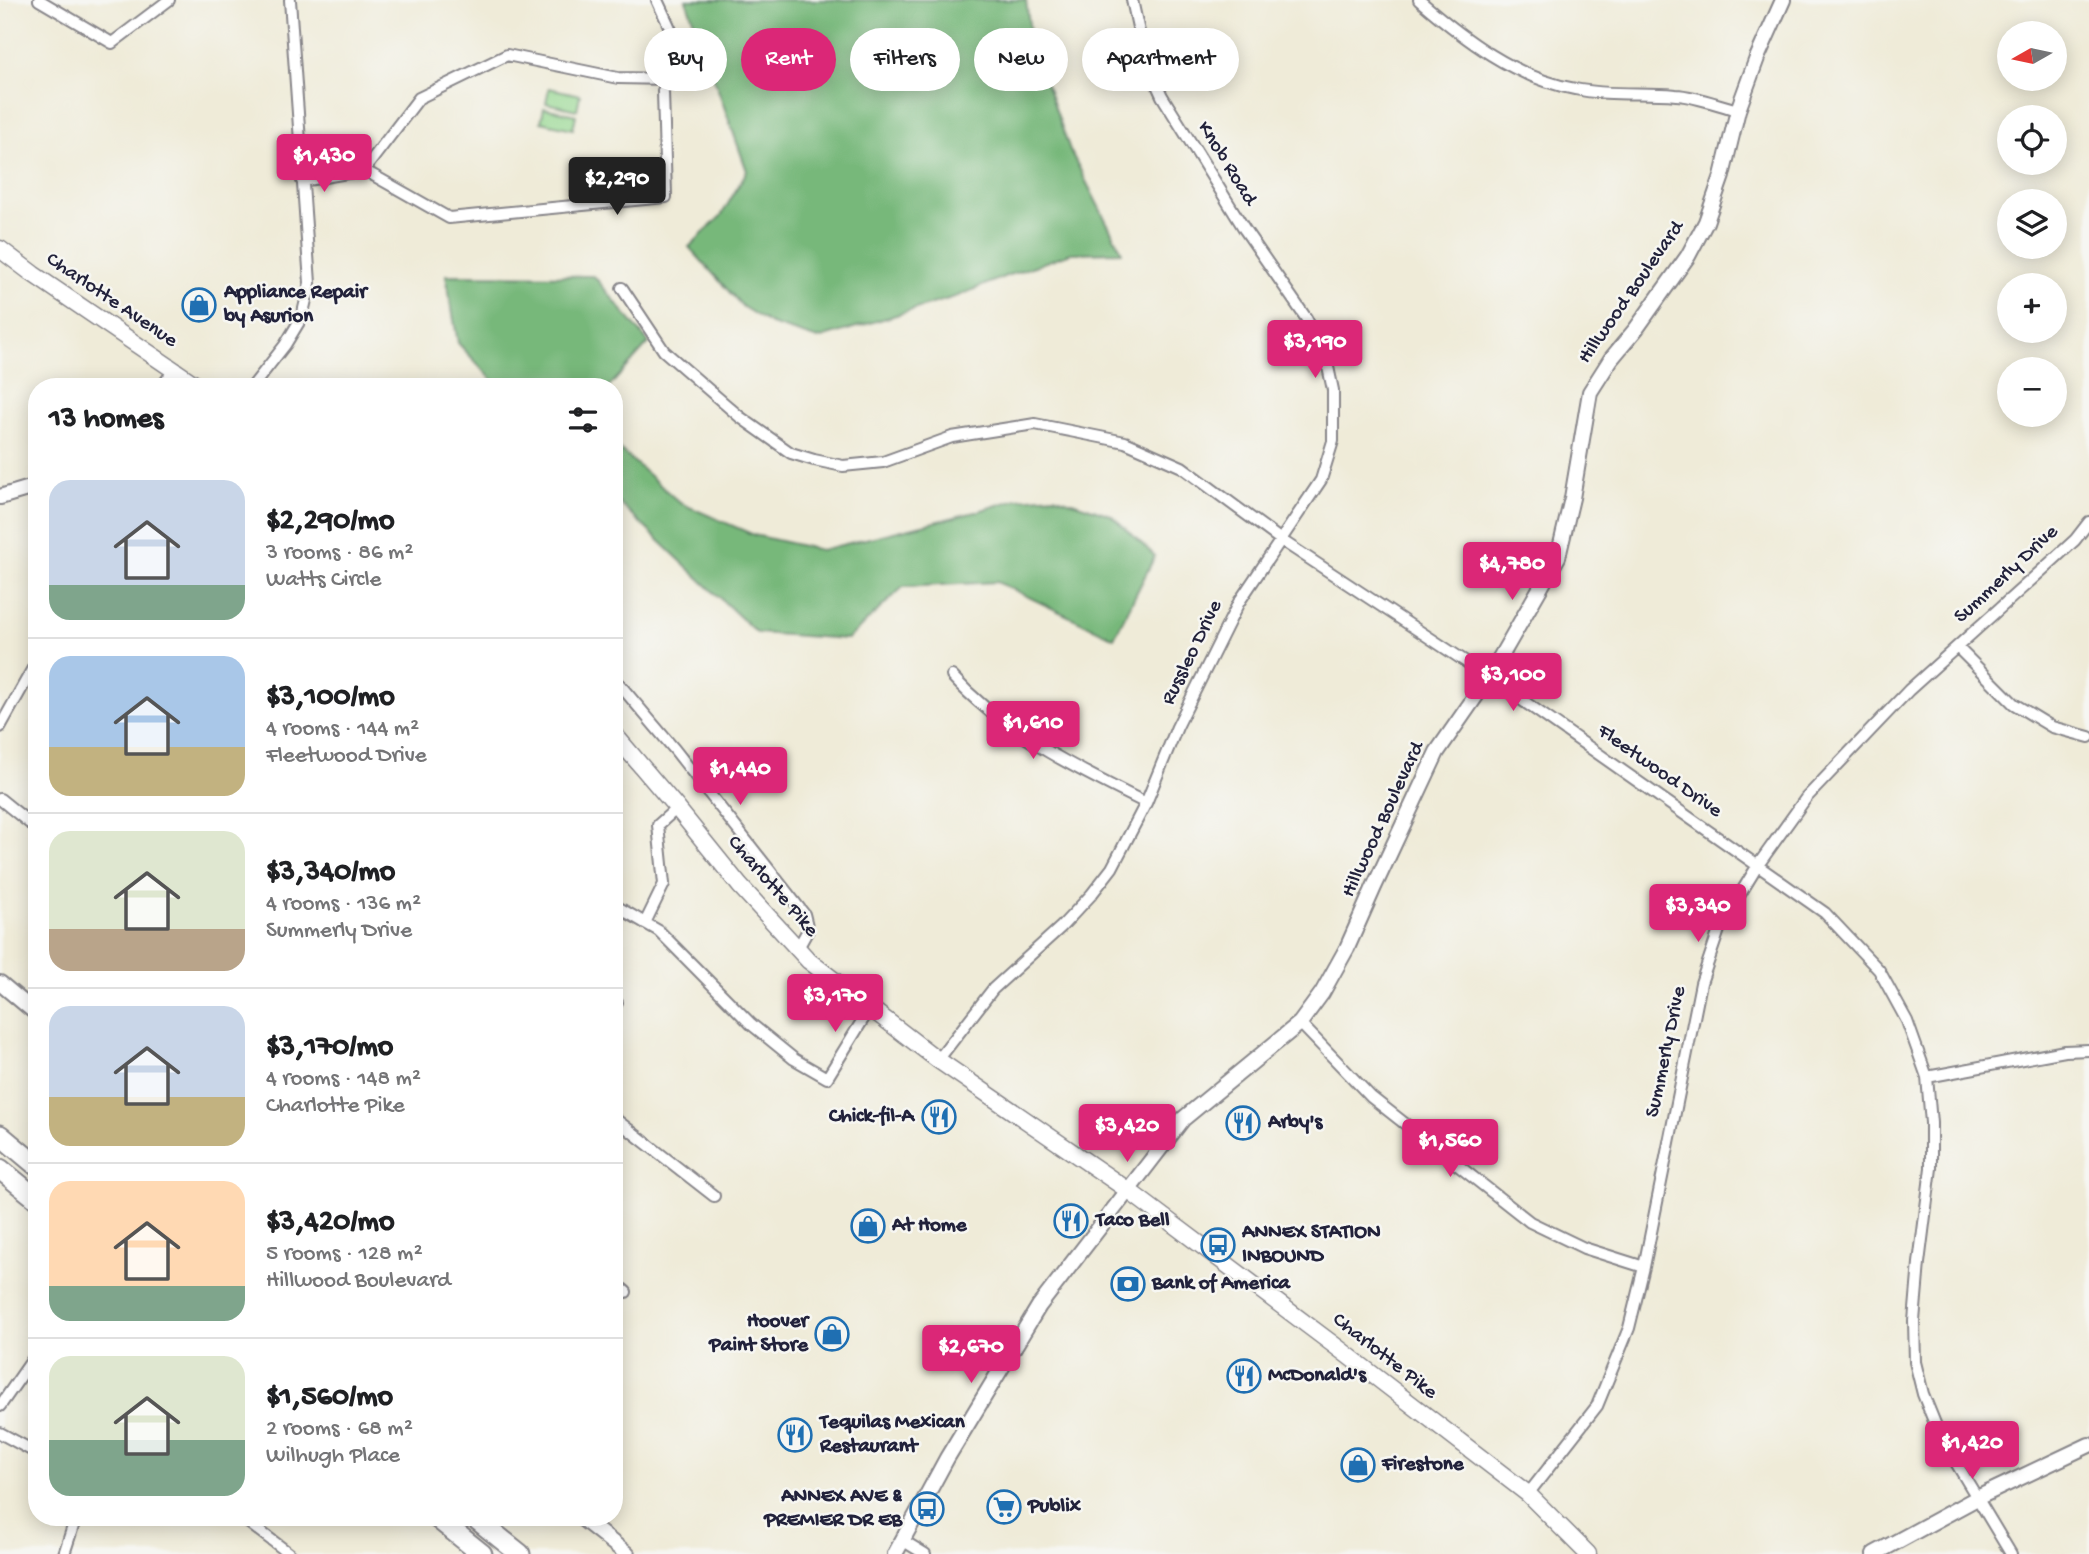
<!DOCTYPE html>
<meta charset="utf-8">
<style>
body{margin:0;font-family:"Gochi Hand",sans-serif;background:#f6f6f6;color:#202124;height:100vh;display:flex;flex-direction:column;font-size:26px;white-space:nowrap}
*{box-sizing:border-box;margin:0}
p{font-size:23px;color:#757577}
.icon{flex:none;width:38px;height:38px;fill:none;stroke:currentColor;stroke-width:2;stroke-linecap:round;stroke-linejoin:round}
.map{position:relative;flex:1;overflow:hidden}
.drawer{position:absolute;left:28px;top:378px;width:595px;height:1148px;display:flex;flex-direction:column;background:#fff;border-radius:28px;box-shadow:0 4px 18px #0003}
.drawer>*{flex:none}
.top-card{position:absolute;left:644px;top:28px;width:665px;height:63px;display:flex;gap:14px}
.needle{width:46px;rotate:261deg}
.tools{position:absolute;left:1997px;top:21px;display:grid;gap:14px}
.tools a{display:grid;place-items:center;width:70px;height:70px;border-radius:50%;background:#fff;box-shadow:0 4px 18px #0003;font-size:35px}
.price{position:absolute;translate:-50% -60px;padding:0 16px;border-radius:7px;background:#db2777;color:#fff;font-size:23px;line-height:46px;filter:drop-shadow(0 2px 4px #0008)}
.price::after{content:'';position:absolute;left:50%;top:42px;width:21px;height:16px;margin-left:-10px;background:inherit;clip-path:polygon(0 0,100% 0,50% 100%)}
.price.current{background:#222;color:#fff}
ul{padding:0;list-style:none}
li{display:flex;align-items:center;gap:21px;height:175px;padding:0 21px}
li+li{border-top:2px solid #e0e0e0}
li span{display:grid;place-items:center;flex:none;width:196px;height:140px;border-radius:21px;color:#555}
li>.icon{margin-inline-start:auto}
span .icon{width:84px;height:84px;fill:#fffc;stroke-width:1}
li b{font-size:30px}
h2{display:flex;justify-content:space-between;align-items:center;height:84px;padding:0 21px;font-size:30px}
.chip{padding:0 24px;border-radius:32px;background:#fff;box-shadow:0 4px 18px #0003;font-size:24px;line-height:63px}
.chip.current{background:#db2777;color:#fff}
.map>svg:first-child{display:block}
.green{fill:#94d78f;stroke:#5b7c65;stroke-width:2}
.forest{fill:#77b87a;stroke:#4c6d5a;stroke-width:2}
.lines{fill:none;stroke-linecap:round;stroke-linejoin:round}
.street-casing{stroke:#88868a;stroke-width:14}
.secondary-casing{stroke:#88868a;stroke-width:18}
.primary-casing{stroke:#88868a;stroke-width:19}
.highway-casing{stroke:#88868a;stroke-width:23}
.street{stroke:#fff;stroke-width:10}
.secondary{stroke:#fff;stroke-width:14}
.primary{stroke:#fff;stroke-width:16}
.highway{stroke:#fff;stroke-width:19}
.labels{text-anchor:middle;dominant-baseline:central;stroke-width:5;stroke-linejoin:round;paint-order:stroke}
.street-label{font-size:21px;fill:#22223b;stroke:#f6f6f2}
.poi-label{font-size:21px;font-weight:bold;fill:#22223b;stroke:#f6f6f2;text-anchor:start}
</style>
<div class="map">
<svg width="2089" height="1554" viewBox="0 0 2089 1554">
<rect width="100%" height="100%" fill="#f6f6f2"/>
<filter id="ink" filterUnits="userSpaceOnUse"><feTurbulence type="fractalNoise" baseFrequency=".0143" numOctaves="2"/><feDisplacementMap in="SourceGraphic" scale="14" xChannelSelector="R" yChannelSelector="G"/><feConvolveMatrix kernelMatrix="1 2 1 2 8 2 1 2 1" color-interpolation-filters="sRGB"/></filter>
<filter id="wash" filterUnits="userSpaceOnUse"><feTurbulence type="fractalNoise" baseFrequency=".00686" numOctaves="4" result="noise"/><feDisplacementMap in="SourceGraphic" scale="28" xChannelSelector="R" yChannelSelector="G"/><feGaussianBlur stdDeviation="1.57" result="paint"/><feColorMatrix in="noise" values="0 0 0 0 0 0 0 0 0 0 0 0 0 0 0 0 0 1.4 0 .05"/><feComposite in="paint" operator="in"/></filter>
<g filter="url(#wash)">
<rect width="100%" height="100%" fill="#efebd8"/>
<!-- green -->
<path class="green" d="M549,88L580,95L577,110L546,103Z
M544,108L576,115L573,129L541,122Z"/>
<!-- forest -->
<path class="forest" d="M686,0H1026L1031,40L1070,150L1122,252L1071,253L1006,276L958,296L818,339L771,324L743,307L689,247L721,216L747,171Z
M446,275L594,276L649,343L609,387H499L458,343Z
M614,444L680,503L754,535L821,550L975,512L1017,499L1054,496L1111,515L1155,556L1114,638L997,582L903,587L848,639L757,633L614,498Z"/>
</g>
<g filter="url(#ink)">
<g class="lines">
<defs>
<path id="street" d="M39,0L112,43L169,0
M1419,0C1464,39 1515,78 1575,89C1608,96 1642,92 1676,95C1696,96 1718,105 1738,110
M364,170L419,98L507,55L618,78L668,79
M302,181L364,170L449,218L666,197L663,91L678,54L676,41L657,0
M622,288L664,351L740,417L791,453L814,460L843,466L883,462L952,437L1035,424L1125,442L1182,467L1281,540L1489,677L1825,913L1879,970L1907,1021L1927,1077L1931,1123V1168L1919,1263L1914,1321L1915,1362L1923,1394L1940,1436L2011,1554
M252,387L285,345L302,317L310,283L290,0
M32,488L37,506
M1957,647L2014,704L2052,727L2089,737
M952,676C1005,734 1077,769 1146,803
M614,678L675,750L804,914L808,930L798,948
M0,727L37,661
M0,799L37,829
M614,905L659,931L751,1024L794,1059L827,1078L870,1008
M645,923L664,884L658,825L677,808
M614,1005L617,1003
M1300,1023L1371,1097L1530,1222L1584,1248L1644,1267
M938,1060L993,989L1061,927L1091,895L1112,868L1146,803L1177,727L1239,602L1321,480L1333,441V390L1328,367L1320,346L1306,318L1245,230L1162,96L1145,59L1132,0
M1927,1077L2065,1051L2089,1050
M614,1118L714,1196
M614,1282L626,1292
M0,1406L37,1353
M0,1433L37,1453
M1528,1494L1597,1406L1629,1328L1644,1267L1701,983L1720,927L1758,865L1806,798L1909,690L2040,572L2075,540L2089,522
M241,1517L290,1554
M902,1540L925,1554
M64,1554L76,1517"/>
<path id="secondary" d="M164,387L176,371
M0,497L37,486
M0,983L37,1014
M580,1517L627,1554
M895,1554L947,1458L1039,1306L1183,1119L1300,1023L1322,993L1347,948L1374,887L1437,752L1489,677L1558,557L1572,498L1590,392L1611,359L1636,329L1688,256L1706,222L1722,176L1738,110L1757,58L1783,0
M1874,1554L1977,1498L2089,1445"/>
<path id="primary" d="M0,249L33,274L199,387
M614,734L677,808L740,886L809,961L938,1060L1129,1191L1346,1354L1528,1494L1588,1554"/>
<path id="highway" d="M0,1135L37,1166
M0,1169L37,1199
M436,1517L482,1554
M474,1517L520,1554"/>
</defs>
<!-- street casing -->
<use href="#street" class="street-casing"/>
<!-- secondary casing -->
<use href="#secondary" class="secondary-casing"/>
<!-- primary casing -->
<use href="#primary" class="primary-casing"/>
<!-- highway casing -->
<use href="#highway" class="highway-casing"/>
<!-- street -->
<use href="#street" class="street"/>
<!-- secondary -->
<use href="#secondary" class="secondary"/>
<!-- primary -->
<use href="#primary" class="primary"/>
<!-- highway -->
<use href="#highway" class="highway"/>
</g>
</g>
<!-- icons -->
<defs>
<symbol id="shop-ring" viewBox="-11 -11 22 22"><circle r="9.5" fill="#f6f6f2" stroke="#1f6fb2" stroke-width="1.5"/><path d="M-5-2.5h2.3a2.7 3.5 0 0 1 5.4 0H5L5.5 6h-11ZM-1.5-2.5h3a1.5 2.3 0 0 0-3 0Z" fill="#1f6fb2"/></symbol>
<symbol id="restaurant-ring" viewBox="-11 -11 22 22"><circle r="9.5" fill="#f6f6f2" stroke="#1f6fb2" stroke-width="1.5"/><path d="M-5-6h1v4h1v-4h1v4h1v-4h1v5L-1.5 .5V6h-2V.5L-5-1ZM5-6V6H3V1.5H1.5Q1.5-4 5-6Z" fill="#1f6fb2"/></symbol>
<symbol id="bus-ring" viewBox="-11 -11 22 22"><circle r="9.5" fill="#f6f6f2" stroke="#1f6fb2" stroke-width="1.5"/><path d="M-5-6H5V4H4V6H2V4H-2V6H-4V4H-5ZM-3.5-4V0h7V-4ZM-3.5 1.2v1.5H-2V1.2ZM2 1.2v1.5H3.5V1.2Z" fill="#1f6fb2"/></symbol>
<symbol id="bank-ring" viewBox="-11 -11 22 22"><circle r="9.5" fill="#f6f6f2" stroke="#1f6fb2" stroke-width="1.5"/><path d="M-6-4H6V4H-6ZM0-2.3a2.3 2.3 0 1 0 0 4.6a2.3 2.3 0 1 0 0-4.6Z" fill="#1f6fb2"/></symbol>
<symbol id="supermarket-ring" viewBox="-11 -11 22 22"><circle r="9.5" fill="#f6f6f2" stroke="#1f6fb2" stroke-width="1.5"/><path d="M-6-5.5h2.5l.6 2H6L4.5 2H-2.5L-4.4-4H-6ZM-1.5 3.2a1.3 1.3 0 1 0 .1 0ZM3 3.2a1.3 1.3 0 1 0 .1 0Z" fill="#1f6fb2"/></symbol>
</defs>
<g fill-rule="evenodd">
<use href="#shop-ring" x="180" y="286" width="38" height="38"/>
<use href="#restaurant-ring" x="920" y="1098" width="38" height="38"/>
<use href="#restaurant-ring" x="1224" y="1104" width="38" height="38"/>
<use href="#restaurant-ring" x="1052" y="1202" width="38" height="38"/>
<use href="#shop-ring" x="849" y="1207" width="38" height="38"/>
<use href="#bus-ring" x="1199" y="1226" width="38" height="38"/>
<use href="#bank-ring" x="1109" y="1265" width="38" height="38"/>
<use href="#shop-ring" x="813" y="1315" width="38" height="38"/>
<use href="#restaurant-ring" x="1225" y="1357" width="38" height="38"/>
<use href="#restaurant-ring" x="776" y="1416" width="38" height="38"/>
<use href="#shop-ring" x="1339" y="1446" width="38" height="38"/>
<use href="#supermarket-ring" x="985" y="1488" width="38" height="38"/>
<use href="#bus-ring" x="908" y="1490" width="38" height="38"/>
</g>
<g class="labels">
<!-- street labels -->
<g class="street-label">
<text transform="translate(1226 164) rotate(58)">Knob Road</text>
<text transform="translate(1632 293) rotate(-55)">Hillwood Boulevard</text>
<text transform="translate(111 301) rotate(34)">Charlotte Avenue</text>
<text transform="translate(2007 575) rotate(-43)">Summerly Drive</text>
<text transform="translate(1193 653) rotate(-64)">Russleo Drive</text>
<text transform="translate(1659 772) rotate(35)">Fleetwood Drive</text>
<text transform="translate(1384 820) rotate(-65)">Hillwood Boulevard</text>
<text transform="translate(772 887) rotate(49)">Charlotte Pike</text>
<text transform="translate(1667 1052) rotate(-78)">Summerly Drive</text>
<text transform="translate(1384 1357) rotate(38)">Charlotte Pike</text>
</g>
<!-- poi labels -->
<g class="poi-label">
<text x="224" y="293">Appliance Repair<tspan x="224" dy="24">by Asurion</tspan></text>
<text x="914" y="1117" text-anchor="end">Chick-fil-A</text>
<text x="1268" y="1123">Arby's</text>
<text x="1096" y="1221">Taco Bell</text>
<text x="892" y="1226">At Home</text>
<text x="1242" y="1233">ANNEX STATION<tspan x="1242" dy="24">INBOUND</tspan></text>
<text x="1152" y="1284">Bank of America</text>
<text x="808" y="1322" text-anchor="end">Hoover<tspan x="808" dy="24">Paint Store</tspan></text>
<text x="1268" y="1376">McDonald's</text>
<text x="820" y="1423">Tequilas Mexican<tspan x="820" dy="24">Restaurant</tspan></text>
<text x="1382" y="1465">Firestone</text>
<text x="902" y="1497" text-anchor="end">ANNEX AVE &amp;<tspan x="902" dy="24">PREMIER DR EB</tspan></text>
<text x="1028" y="1507">Publix</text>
</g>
</g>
</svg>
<div class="tools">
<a><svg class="needle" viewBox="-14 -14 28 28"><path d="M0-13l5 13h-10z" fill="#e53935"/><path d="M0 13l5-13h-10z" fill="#757577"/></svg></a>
<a><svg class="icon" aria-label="locate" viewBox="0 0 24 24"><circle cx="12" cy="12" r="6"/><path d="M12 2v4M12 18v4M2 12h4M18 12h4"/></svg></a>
<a><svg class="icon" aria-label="layers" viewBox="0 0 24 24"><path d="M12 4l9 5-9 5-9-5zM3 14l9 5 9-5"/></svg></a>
<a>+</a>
<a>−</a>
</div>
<b class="price" style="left:324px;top:194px">$1,430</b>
<b class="price current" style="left:617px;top:217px">$2,290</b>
<b class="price" style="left:1315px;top:380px">$3,190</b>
<b class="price" style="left:1512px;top:602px">$4,780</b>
<b class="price" style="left:1513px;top:713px">$3,100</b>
<b class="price" style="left:1033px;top:761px">$1,610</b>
<b class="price" style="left:740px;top:807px">$1,440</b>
<b class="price" style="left:1698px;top:944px">$3,340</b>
<b class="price" style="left:835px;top:1034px">$3,170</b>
<b class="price" style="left:1127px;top:1164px">$3,420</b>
<b class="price" style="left:1450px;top:1179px">$1,560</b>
<b class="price" style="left:971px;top:1385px">$2,670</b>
<b class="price" style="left:1972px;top:1481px">$1,420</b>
<div class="top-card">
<a class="chip">Buy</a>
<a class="chip current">Rent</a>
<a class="chip">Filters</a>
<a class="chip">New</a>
<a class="chip">Apartment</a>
</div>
<section class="drawer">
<h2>13 homes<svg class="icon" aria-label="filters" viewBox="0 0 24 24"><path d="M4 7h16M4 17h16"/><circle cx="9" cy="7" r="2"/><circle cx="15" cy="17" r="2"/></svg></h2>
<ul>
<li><span style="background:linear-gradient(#c9d6e8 75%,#7fa58c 0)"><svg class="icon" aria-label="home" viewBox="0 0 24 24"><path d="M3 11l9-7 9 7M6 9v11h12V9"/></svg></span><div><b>$2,290/mo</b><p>3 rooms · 86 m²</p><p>Watts Circle</p></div></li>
<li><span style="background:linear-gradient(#a9c7e8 65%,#c2b280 0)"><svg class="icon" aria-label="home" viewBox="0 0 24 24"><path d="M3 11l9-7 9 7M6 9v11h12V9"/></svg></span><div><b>$3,100/mo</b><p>4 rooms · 144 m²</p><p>Fleetwood Drive</p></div></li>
<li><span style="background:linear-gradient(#dfe7d0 70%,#b9a48a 0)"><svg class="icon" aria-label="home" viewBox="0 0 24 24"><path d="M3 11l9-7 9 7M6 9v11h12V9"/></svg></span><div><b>$3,340/mo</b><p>4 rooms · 136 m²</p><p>Summerly Drive</p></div></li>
<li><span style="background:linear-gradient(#c9d6e8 65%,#c2b280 0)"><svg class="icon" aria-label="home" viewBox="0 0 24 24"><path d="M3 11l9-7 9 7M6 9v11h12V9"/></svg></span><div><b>$3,170/mo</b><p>4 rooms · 148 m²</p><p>Charlotte Pike</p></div></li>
<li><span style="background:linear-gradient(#ffd9b3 75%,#7fa58c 0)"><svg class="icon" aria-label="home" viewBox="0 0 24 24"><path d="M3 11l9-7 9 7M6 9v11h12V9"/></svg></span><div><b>$3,420/mo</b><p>5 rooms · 128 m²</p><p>Hillwood Boulevard</p></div></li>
<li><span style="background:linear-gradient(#dfe7d0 60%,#7fa58c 0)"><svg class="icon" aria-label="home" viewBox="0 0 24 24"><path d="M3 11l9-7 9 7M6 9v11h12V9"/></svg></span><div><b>$1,560/mo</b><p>2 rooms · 68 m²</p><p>Wilhugh Place</p></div></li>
</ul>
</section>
</div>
